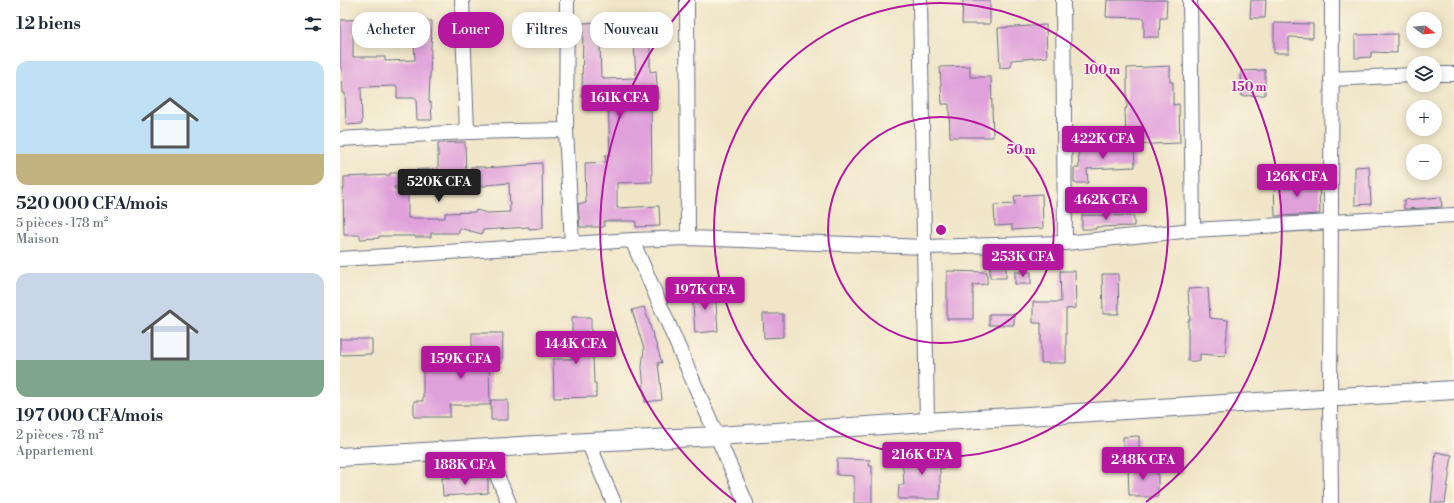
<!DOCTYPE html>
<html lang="fr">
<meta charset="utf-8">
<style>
body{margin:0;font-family:"Libre Bodoni",serif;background:#f6f6f7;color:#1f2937;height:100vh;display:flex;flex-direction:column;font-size:15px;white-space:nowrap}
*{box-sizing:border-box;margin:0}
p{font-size:13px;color:#747a83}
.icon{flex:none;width:22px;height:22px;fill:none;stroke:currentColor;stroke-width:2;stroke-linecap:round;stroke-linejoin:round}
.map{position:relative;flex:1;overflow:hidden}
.panel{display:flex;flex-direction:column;background:#fff;width:340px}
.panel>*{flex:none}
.top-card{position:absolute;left:12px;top:12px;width:380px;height:36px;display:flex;gap:8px}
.needle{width:26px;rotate:106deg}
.tools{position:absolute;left:1066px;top:12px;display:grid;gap:8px}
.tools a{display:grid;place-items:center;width:36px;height:36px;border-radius:50%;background:#fff;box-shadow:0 2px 10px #0003;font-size:20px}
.price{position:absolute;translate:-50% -34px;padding:0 9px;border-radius:4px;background:#b5179e;color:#fff;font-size:13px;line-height:26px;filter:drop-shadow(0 1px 2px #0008)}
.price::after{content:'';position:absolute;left:50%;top:24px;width:12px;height:9px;margin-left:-6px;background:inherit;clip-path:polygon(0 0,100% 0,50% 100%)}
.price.selected{background:#222;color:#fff}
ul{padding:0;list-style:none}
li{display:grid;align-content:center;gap:8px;height:212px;padding:0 16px}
li span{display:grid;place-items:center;height:124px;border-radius:12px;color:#555}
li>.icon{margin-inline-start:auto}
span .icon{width:72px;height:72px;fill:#fffc;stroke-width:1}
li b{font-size:17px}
h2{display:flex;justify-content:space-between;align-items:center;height:48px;padding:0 16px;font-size:17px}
.tag{padding:0 14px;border-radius:16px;background:#fff;box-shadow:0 2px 10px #0003;font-size:14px;line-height:36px}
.tag.selected{background:#b5179e;color:#fff}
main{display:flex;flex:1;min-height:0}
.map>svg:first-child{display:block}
.building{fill:#e0a1db;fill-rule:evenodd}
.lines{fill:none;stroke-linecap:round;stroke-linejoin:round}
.minor-casing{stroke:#666f83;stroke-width:16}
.tertiary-casing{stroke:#666f83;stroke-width:20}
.minor{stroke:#fff;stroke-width:14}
.tertiary{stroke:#fff;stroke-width:18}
.ring{fill:none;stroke:#b5179e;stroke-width:2}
.centre{fill:#b5179e;stroke:#fcf5e5;stroke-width:2}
.ring-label{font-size:12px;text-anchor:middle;font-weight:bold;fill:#b5179e;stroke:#fcf5e5;stroke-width:3;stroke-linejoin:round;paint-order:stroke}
</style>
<main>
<section class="panel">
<h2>12 biens<svg class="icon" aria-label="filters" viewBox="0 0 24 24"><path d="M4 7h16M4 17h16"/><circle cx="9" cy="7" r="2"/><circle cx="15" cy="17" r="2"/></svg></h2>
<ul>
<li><span style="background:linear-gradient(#bfe0f5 75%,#c2b280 0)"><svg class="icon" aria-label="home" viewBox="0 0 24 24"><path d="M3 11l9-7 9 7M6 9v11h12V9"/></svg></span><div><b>520 000 CFA/mois</b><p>5 pièces · 178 m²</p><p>Maison</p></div></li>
<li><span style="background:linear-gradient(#c9d6e8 70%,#7fa58c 0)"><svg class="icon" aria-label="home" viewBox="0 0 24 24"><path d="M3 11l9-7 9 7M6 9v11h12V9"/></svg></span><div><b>197 000 CFA/mois</b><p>2 pièces · 78 m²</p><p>Appartement</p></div></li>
</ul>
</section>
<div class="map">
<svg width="1114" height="503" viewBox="0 0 1114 503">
<rect width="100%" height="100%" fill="#fcf5e5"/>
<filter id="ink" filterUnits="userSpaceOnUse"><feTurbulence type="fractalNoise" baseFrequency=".025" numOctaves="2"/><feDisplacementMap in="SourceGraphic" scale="8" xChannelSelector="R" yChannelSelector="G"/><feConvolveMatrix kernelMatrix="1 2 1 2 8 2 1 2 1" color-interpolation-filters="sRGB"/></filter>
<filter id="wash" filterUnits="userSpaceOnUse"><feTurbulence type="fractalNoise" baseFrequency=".012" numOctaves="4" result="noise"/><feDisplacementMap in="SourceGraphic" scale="16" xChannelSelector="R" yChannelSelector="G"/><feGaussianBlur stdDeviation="0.9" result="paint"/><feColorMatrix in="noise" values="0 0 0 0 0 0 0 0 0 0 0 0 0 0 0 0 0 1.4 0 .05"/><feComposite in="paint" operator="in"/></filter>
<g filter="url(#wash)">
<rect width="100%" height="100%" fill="#f0e5c7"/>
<g id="blocks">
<!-- building -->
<path class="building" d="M623,0H650V24H622Z
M767,0H827L826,18H820L819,37H804V18L766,17Z
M911,0H926L925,18H910Z
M49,13L50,30L13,32V57H45V61L75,60L74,38L75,19L92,21L89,102H91L92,120H77L76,98H57V86L21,87L22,124L6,125L5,93H3L2,68H0V20L35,19V14Z
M260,22V26L295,25V23H310V72L316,71L318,99H311L312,182L277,183V208L319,206L320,226L296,227V221H264V227H240L238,204L246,203L245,163L266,162L265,155H270L268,96L242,97L243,23ZM294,42L296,78L264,79V77H261L260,43Z
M934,23L973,24V38L949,37V53H934Z
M706,25L707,57L671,60V67L660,68L658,28Z
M1057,34V53L1031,52V57L1015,58V35Z
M630,66V77H651L653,137H610L609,104H602L600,67Z
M830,66V82H833V105L839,104L840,143L786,145L785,108H787V68Z
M925,70V95L902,96L901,71Z
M125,142L126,178H98V143Z
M794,146L795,167L747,169L748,183H734V168H739L738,147Z
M202,163L203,228L189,229V227L143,230L142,234L119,228V233H91V237H75V236H39V238L20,239V235H4L3,189H4V177L50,175V173H60V170L95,169L96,187H54V189L68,193V218H105V213L136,212V210L147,213L170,212L169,183L146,185V186H131V167H145V168L188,165V164Z
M1029,166L1031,204L1015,205V167Z
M979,181L980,214L935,216L934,183Z
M702,194L703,228L672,230V225L655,226L654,205L675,204L674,196Z
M1101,197L1102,207L1064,209V200Z
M742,215L794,216V226L756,227V229H742Z
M650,265H666V278H650Z
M607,271L647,272V284L633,285V319H607Z
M720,271H735L736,308L726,309V363H701V323H693V302H721Z
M675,272H691V284H675Z
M762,274H778L779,314H763Z
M868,288L870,318L888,320L885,356L860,354V361H848V320H850L848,289Z
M375,289L378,331L355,333L352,290Z
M304,307L322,363L318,362L322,400L305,402L302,367L304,349L292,310Z
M423,314H443V337L424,338Z
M649,314H674V325H649Z
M232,317H251V357H253L254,383H256V397L214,398L213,359H232Z
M132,333H163L162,363H149L150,405H110V417H74V401H83V366H132Z
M0,339H32V354L0,355Z
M151,400H168V420H151Z
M799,436V453L783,454V437Z
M603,452L604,468H600V499H558L559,485H564L562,454Z
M1096,452L1112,455L1105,503H1091Z
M497,459L530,460L529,466H532V503H514V476L497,475Z
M788,466L818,467V497H795V495H789Z
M135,476H148V493L103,496L102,478Z"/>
</g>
</g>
<g filter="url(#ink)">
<use href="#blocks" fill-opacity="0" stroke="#666f83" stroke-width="1"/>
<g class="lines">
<defs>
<path id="minor" d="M122,0L127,132
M227,0L226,130L232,244
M347,0L348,238
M580,0L587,422
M723,0L725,243
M850,0L853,230
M1095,74H1114
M991,79L1073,75
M0,139L127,132L226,130
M292,240L406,503
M0,259L292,240L348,238L585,247L725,243L853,230L1114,215
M248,442L274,503
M145,448L169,503
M991,503L990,397L992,0"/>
<path id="tertiary" d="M0,457L248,442L378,436L587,422L1114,390"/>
</defs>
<!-- minor casing -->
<use href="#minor" class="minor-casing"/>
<!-- tertiary casing -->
<use href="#tertiary" class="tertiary-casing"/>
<!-- minor -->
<use href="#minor" class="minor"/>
<!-- tertiary -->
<use href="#tertiary" class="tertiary"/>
</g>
</g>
<!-- distance rings -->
<g class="ring">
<circle cx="601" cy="230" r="113"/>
<circle cx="601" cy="230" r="227"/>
<path d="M396 502A340 340 0 0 1 350 0M852 0A340 340 0 0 1 806 502"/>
</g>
<circle cx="601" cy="230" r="6" class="centre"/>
<g class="ring-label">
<text x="762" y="74">100 m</text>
<text x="909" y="91">150 m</text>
<text x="681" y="154">50 m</text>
</g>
</svg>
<div class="tools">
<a><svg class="needle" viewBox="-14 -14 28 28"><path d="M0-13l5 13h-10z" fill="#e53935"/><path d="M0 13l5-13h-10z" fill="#747a83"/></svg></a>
<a><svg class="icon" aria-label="layers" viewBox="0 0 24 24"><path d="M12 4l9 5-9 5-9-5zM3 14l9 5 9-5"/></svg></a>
<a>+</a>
<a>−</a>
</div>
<b class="price" style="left:280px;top:119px">161K CFA</b>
<b class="price" style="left:763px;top:160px">422K CFA</b>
<b class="price" style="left:957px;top:198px">126K CFA</b>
<b class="price selected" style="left:99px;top:203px">520K CFA</b>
<b class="price" style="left:766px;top:221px">462K CFA</b>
<b class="price" style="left:683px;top:278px">253K CFA</b>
<b class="price" style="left:365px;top:311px">197K CFA</b>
<b class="price" style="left:236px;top:365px">144K CFA</b>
<b class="price" style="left:121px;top:380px">159K CFA</b>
<b class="price" style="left:582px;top:476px">216K CFA</b>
<b class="price" style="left:803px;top:481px">248K CFA</b>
<b class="price" style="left:125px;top:486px">188K CFA</b>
<div class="top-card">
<a class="tag">Acheter</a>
<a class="tag selected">Louer</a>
<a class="tag">Filtres</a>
<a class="tag">Nouveau</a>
</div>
</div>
</main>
